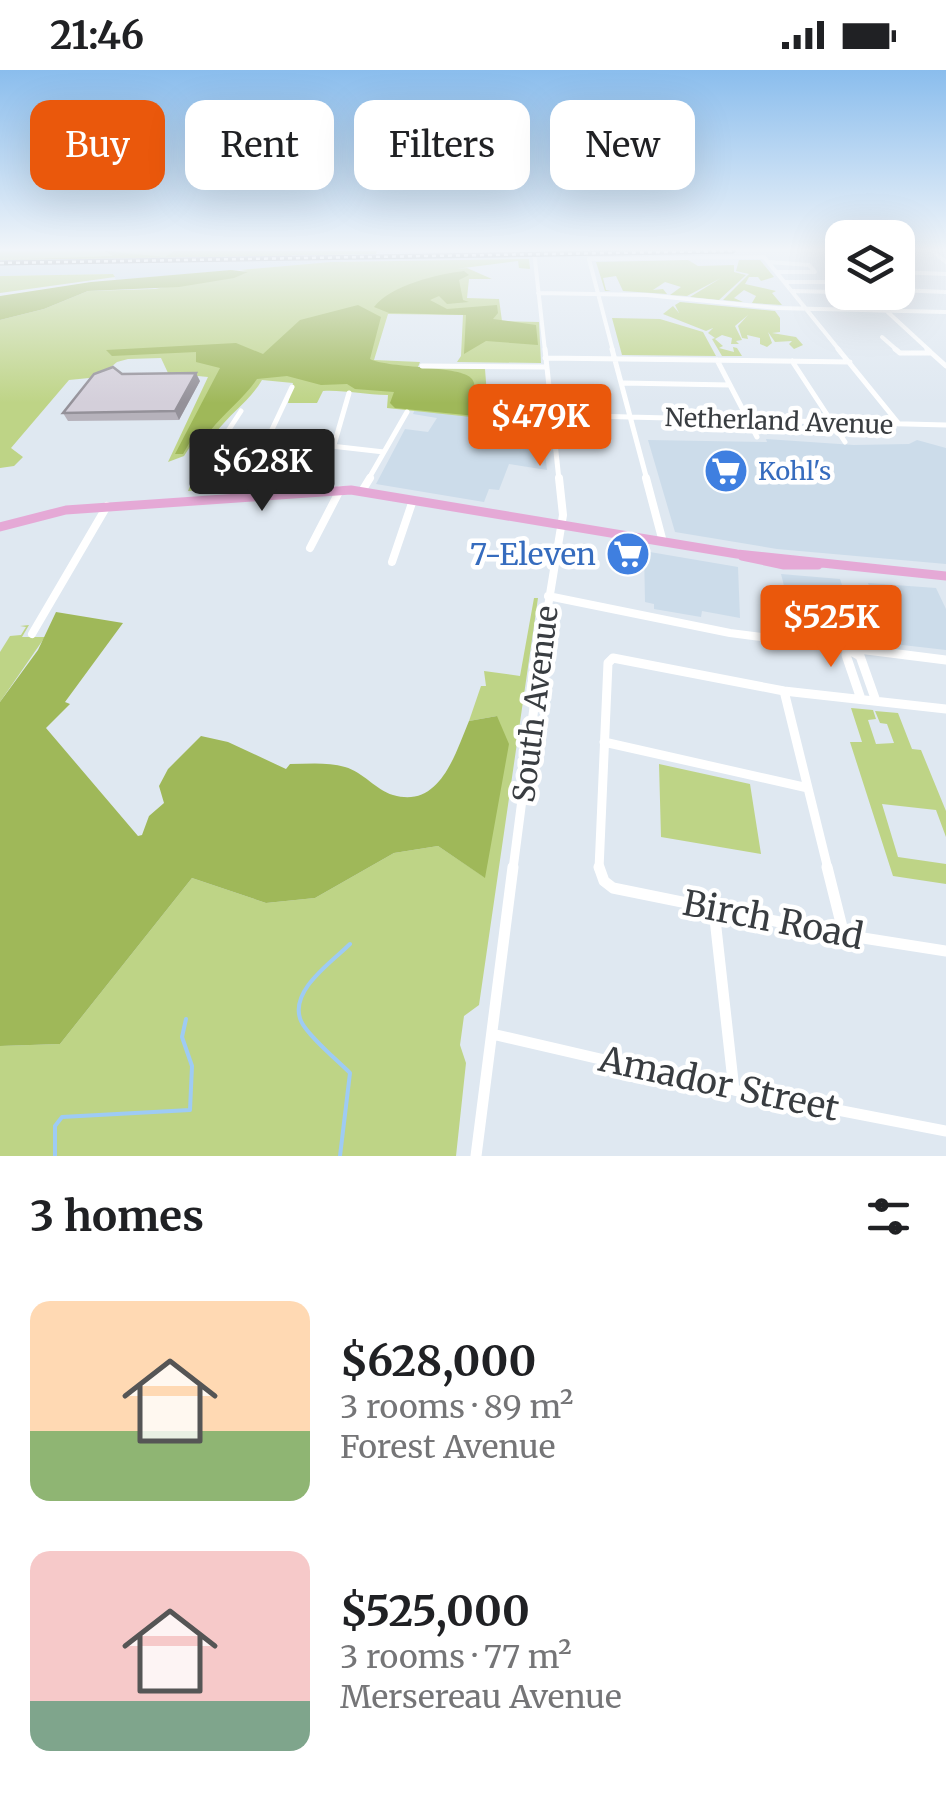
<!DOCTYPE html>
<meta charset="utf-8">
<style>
body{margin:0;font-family:Merriweather,serif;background:#f6f6f6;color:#202124;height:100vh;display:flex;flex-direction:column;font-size:38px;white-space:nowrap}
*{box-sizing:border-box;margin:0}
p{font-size:32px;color:#757577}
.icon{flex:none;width:55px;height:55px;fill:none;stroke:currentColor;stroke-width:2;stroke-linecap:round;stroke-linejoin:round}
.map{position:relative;height:1086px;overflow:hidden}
.drawer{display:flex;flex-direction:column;background:#fff;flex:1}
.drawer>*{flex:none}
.top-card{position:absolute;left:30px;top:30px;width:888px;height:90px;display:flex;gap:20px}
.fabs{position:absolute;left:825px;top:150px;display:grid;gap:20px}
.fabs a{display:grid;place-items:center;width:90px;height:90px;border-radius:20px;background:#fff;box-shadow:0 10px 40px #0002;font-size:50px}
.price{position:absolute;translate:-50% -85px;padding:0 22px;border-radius:10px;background:#ea580c;color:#fff;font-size:32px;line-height:65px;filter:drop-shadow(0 2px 5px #0008)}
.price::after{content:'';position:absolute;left:50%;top:60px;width:30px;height:22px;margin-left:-15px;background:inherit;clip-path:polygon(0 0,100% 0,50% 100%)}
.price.active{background:#222;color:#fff}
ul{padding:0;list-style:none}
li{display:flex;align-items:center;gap:30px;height:250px;padding:0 30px}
li span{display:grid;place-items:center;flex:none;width:280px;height:200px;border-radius:20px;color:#555}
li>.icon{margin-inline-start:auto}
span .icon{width:120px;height:120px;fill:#fffc;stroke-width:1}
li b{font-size:42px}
h2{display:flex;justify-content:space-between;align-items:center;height:120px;padding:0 30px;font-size:42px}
.pill{padding:0 35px;border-radius:20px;background:#fff;box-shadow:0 10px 40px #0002;font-size:35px;line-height:90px}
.pill.active{background:#ea580c;color:#fff}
.status{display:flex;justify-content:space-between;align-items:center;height:70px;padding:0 50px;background:#fff;direction:ltr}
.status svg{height:28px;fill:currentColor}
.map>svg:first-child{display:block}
.built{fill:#ccdcea}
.green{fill:#bed486}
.forest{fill:#9fb859}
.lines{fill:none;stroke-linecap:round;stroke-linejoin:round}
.stream{stroke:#9ecbf4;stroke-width:4}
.minor-far4{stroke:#fff;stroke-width:4}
.minor-far3{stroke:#fff;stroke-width:5}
.minor-far2{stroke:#fff;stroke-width:8}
.minor-far1{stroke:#fff;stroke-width:9}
.minor{stroke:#fff;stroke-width:11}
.major{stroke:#e5a9d6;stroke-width:9}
.rail-casing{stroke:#71777d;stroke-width:5}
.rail{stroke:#fff;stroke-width:2.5;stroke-dasharray:4;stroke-linecap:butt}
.wall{fill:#b6b2bb}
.shaded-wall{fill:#949199}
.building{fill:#d4cfda;stroke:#949199;stroke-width:2.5}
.labels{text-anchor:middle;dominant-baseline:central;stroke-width:9;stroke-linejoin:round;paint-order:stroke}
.far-street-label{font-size:25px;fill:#393d41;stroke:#fff}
.far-shop-label{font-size:25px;fill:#366cbe;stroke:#fff;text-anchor:start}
.shop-label{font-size:30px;fill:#366cbe;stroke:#fff;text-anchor:end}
.street-label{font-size:30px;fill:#393d41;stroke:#fff}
.near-street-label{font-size:35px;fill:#393d41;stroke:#fff}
</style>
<div class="status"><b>21:46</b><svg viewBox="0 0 49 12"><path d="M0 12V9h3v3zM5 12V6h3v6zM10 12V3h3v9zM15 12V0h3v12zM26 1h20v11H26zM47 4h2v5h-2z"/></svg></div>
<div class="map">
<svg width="946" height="1086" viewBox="0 0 946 1086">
<rect width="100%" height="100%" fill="#dfe8f1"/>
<!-- built -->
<path class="built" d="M804,181L349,191L116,210L113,204L0,206V190Z
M415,339L542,356L547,400L509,394L499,420L489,419L484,432L376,414L405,359L428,362L437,348L413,344Z
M766,369L854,375L909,374L917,370L946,378V494L777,479L675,462L648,370L767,372Z
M644,481L738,497L740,548L702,541L701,547L654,539V534L645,532Z
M781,504L840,509L861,571L796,563Z
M868,513L936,518L946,539V580L885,573L866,524L872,523Z"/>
<!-- green -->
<path class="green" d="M0,181H293L291,186L0,190Z
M529,189L530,199L519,198L518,191L456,199L467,198L492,209H469L467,228L499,229L502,251L539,252L541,293L457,292L461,286L463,245L388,244L374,290L420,292L418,297L424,298L485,299L487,325L521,326V345L501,344L499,350L387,338L388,325C364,325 346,320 323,321L317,333H288L293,313L262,310C250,331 230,343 215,364L228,370L217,396L212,420L188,421L207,373L193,372L184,386L168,392L208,307L168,303L161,288L128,289L117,292L99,307L69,310L11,378L23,387L14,396L0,398V250L44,239L88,221L155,219L247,201L240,200L331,192Z
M688,190L698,196L734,195V202L746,205L719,230L690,227L721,208L687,226L670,225L681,217L665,212L653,220L663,219L667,224L623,221L616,206L603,208L606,220L611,221H605L596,192Z
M739,190H760L774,207L761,211L758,207H749L745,214L776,221L772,223L782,235L752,233L756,226L744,220L734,228L743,232L723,230L749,204L736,201Z
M113,204L115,207L0,223V206Z
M680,232L775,241L780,248V262L772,263L796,267L803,275L794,279L789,274L792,271L775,272L768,262L772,273L767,277L760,274V268L747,265L748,269L742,268L738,256L748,245L735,256L742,270L736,271L739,274H731L732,268L722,265L715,269L723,276L719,278L734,282L733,277L737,278L742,286H722L712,269L715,268L708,263L713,258L706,261L663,244L673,236L679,243L675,235Z
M612,248L660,249L703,262L716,286L622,285Z
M534,528H538L479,935L464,946L460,975L466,993L456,1086H0V976L60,974L192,808L266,833L315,828L394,783L438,776L484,807L497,646L469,651L481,616H486L484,601L520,606Z
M29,555L22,567H45L0,632V582L10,566L21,565L26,557L20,556Z
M851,638L873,640L876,649L868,650L876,674L894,673L887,654L880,653L875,641L898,643L912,679L921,680L946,741V767L936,740L882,734L898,787L946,794V814L893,806L850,672H862Z
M659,694L750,714L761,784L661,767Z"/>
<!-- forest -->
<path class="forest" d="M105,181L165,187L174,181H377L376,184L0,190L113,186Z
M231,200L248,202L234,208L179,217L88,221L44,239L0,250V226L91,212Z
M464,201L469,205L459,210L463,230L469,232L447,234L439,226L430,230L447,239L497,235L498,243L493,249L536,255L538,275L486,271L464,284L466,245L389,243L374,237C391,215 438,204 464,201Z
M358,235L381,247L370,289C390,299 462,295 472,309C475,313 475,319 476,324L500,339L496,348L395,338L390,333L394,322L355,319L347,314L321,315L287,306L257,309C244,328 225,342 210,361L224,374L214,393L212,411L201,416L204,398L212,383L209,363L197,360L183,384H175L220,298L196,292V282L112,286L106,280L236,273L263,284L300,250Z
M56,542L123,553L65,632L70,634L46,658L138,766L142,765L149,746L164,733L159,716L168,699L201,666L228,672L286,699L290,694C308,694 328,692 345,697C363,702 376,720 393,725C440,739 455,684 469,651L497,646L509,674L485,808L438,776L394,783L315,828L266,833L192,808L60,974L0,976V632L38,580Z"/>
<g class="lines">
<!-- stream -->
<path class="stream" d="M55,1086V1056L62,1047L190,1040L192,996L182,967L186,949
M340,1086L350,1003C338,991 307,965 301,951C288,921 333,891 350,874"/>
<!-- minor-far4 -->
<path class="minor-far4" d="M534,181L545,281
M825,181L842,200
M932,181L946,192
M769,192L809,195L815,202H777
M898,202L946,204
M786,212H829L837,222L793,221
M898,220L946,222
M866,222L930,281
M538,223L647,225L777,238L946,242
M882,267L898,281
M613,281L589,189L764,187L840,281"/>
<!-- minor-far3 -->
<path class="minor-far3" d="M545,279L559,410
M612,279L647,410
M838,279L899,354
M895,279L900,283H931
M927,279L946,296
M545,288L850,292
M717,290L757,367
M792,291L845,372
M422,296L546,297
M623,313L730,315
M241,341L226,364L384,382
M552,345L946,355
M334,375L349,323
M253,400L292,317
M368,410L407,342"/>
<!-- minor-far2 -->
<path class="minor-far2" d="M646,408L663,472
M362,421L370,408
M310,478L340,420
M392,492L413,430
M548,526L730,563L855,579
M32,564L107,436
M541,579L563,445L559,408"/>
<!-- minor-far1 -->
<path class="minor-far1" d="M835,576L946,590
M850,579L846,585L861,629
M853,582L860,586L876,631
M784,621L828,799
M604,672L808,718
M513,799L542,576
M599,799L608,593L613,588L784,621L946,639"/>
<!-- minor -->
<path class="minor" d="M599,797L604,811L613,818L844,865L946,881
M827,797L844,865
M714,840L734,1020
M492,964L734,1020L946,1061
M476,1086L513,797"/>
<!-- major -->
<path class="major" d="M0,457L66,440L351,420L737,484L946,506
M742,486L784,495H818"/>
<defs>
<path id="rail" d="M0,193L733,181"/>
</defs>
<!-- rail casing -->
<use href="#rail" class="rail-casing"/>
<!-- rail -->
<use href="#rail" class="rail"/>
</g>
<!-- wall -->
<path class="wall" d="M122,304L200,311L179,350L68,351L63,343Z"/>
<!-- shaded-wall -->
<path class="shaded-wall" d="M196,303L200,311L179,350L175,341Z"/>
<!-- building -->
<path class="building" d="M113,297L122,304L196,303L175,341L63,343L94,304Z"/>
<!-- sky -->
<linearGradient id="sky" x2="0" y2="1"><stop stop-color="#8abded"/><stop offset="0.54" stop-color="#f1f5f9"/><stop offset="1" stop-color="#f1f5f9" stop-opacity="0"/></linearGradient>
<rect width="946" height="333" fill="url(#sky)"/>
<!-- icons -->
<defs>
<symbol id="supermarket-disc" viewBox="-11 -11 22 22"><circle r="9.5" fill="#3f7fe0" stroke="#fff"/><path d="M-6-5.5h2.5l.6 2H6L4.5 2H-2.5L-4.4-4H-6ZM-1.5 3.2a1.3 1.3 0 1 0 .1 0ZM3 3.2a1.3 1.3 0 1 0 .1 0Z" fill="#fff"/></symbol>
</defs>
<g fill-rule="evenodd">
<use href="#supermarket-disc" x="701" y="376" width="50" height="50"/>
<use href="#supermarket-disc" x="603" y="459" width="50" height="50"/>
</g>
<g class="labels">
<!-- far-street labels -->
<g class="far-street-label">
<text transform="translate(779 351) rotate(2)">Netherland Avenue</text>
</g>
<!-- far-shop labels -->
<g class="far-shop-label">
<text x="758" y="401">Kohl's</text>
</g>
<!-- shop labels -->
<g class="shop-label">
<text x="596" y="484">7-Eleven</text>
</g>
<!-- street labels -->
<g class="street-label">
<text transform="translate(535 634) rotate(-83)">South Avenue</text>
</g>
<!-- near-street labels -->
<g class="near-street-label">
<text transform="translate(773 850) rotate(11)">Birch Road</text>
<text transform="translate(719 1014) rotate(12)">Amador Street</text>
</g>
</g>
</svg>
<div class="fabs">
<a><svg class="icon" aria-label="layers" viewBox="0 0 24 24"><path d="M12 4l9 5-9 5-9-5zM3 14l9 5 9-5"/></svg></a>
</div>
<b class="price" style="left:540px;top:399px">$479K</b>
<b class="price active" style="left:262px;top:444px">$628K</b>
<b class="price" style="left:831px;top:600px">$525K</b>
<div class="top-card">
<a class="pill active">Buy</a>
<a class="pill">Rent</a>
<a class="pill">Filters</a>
<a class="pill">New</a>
</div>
</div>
<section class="drawer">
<h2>3 homes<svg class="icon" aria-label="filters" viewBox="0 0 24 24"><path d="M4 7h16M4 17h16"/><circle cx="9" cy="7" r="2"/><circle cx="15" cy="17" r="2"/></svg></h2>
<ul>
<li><span style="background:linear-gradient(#ffd9b3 65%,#8fb573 0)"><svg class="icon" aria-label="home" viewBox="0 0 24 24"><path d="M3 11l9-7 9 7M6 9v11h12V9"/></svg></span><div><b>$628,000</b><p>3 rooms · 89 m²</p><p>Forest Avenue</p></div></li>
<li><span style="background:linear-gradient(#f6c9c9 75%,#7fa58c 0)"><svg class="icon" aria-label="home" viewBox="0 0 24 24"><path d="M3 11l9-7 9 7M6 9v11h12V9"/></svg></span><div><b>$525,000</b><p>3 rooms · 77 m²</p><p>Mersereau Avenue</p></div></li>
</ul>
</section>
